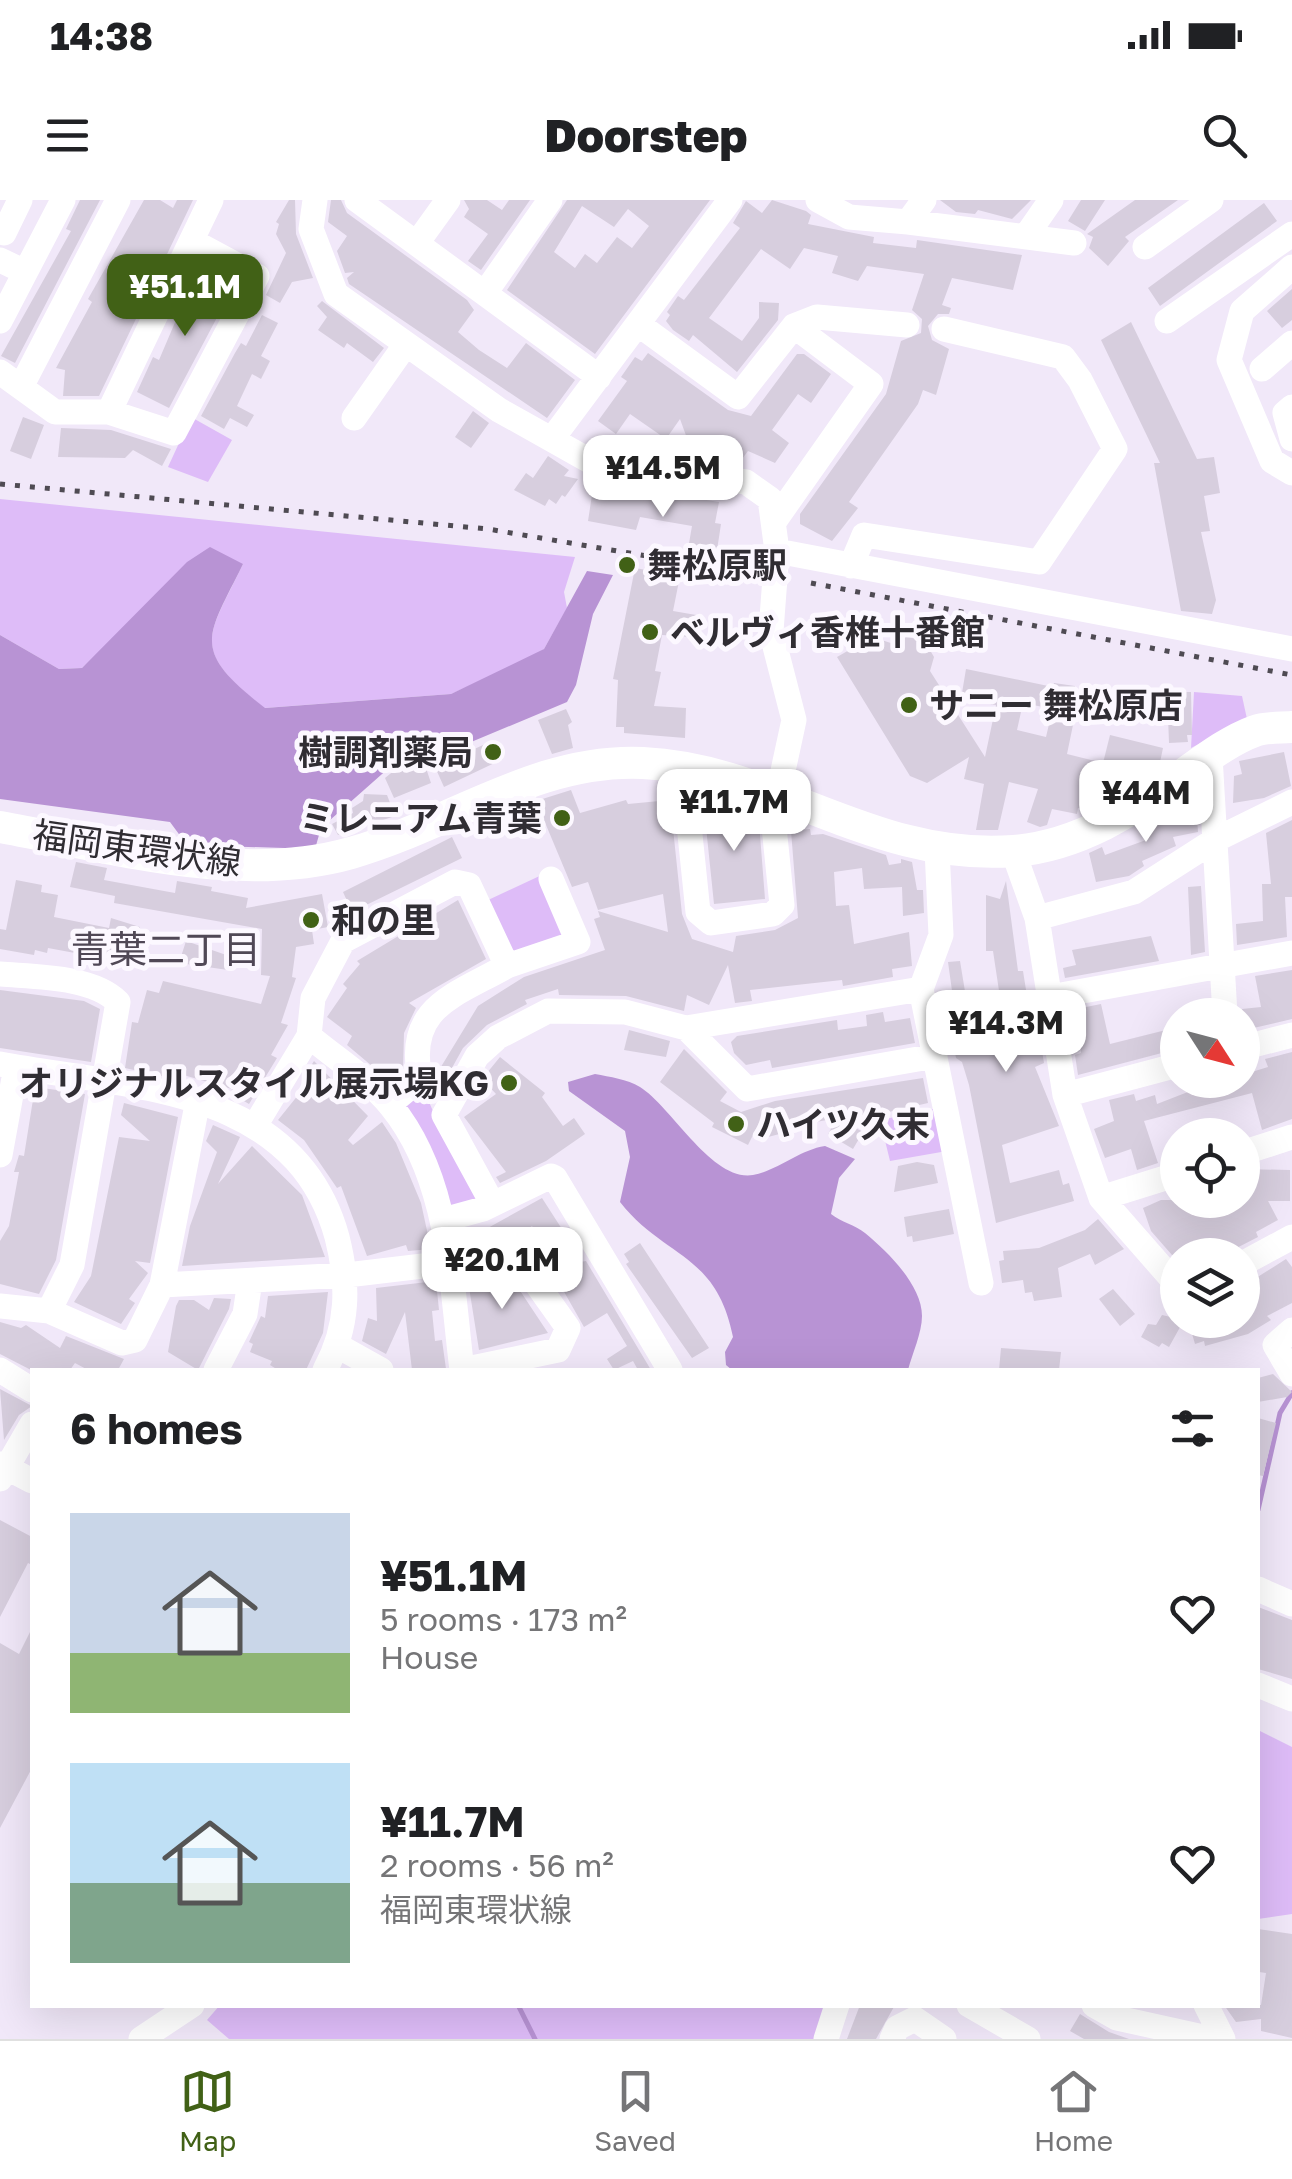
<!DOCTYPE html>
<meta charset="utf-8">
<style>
body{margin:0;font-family:"Golos Text","Noto Sans JP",sans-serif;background:#f6f6f6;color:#202124;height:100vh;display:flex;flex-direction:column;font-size:38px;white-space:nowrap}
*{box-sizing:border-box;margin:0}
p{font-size:32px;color:#757577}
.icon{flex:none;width:55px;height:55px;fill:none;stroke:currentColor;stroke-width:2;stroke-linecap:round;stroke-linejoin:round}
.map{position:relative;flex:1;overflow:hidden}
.side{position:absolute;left:30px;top:1168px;width:1230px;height:640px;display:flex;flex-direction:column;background:#fff;border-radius:0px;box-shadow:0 10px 40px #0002}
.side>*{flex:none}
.needle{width:65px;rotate:126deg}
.controls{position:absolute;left:1160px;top:798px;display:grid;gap:20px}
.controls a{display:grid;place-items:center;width:100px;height:100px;border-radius:50%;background:#fff;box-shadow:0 10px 40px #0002;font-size:50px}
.price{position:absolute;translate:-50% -85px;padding:0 22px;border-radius:20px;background:#fff;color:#222;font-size:32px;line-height:65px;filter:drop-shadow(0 2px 5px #0008)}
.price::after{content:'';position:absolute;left:50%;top:60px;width:30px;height:22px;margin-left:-15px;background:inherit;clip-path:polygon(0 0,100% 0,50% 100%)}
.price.current{background:#416116;color:#fff}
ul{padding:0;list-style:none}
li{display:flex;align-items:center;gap:30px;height:250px;padding:0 40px}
li span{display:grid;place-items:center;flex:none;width:280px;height:200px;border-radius:0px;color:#555}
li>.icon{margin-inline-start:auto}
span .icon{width:120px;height:120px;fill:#fffc;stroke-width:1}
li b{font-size:42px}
h2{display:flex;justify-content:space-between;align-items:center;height:120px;padding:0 40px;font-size:42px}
.status{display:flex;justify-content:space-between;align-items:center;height:70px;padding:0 50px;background:#fff;direction:ltr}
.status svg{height:28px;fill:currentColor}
header{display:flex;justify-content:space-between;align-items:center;height:130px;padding:0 40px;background:#fff;font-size:45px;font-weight:800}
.menu{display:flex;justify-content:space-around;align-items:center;height:140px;border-top:2px solid #e0e0e0;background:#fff;font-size:28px;color:#757577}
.menu a{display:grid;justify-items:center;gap:5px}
.menu .current{color:#416116}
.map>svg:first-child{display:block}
.green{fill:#debcf8}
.water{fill:#b893d4}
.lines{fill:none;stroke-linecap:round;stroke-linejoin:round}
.stream{stroke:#b893d4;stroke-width:5}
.building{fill:#d7cede;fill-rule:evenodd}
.minor{stroke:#fff;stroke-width:25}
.major{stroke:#fff;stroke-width:32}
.rail{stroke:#4f4b53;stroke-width:5;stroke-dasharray:5 10;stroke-linecap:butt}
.poi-dot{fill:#416116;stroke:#fcf8ff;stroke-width:4}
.labels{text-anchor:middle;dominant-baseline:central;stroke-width:10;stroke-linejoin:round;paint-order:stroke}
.poi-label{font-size:35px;font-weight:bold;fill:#302d33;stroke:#fcf8ff;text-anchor:start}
.street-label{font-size:35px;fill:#302d33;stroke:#fcf8ff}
.neighbourhood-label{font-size:38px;fill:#504856;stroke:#fcf8ff}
</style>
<div class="status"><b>14:38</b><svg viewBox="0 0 49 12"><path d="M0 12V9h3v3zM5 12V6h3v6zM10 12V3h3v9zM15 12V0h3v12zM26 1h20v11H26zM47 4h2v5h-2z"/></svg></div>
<header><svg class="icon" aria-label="menu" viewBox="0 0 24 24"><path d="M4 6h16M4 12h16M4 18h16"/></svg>Doorstep<svg class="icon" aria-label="search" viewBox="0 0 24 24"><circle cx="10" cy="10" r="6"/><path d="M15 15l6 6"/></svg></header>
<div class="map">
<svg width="1292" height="1839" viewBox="0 0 1292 1839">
<rect width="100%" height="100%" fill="#f1e8f9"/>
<!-- green -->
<path class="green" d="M191,217L232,240L208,282L168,267Z
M0,299L575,357L564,392L567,408L544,449L526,461L451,494L264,508C189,448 207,439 243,364L133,420L82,468L59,469L0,435Z
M1194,492L1242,496L1247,519L1191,548Z
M546,673L575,739L512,758L486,701Z
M421,883L435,916L484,995L449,1009L398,904Z
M938,908L947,951L890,961L880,920Z
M1258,1530L1292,1547V1714L1258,1719Z
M220,1805H827L816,1839H229L207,1820Z"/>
<!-- water -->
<path class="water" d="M210,347L243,364C207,438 189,449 265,508L451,494L544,449L587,371L613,375L593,414L576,485L567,502L421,563L399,559L321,628L315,649L187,645L170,622L0,599V435L59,469L82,468L187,362Z
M595,874C610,877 627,879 640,887C672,907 712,982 753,975C779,970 799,950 825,946L855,959L839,978L831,1014C841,1022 855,1025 865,1033C887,1051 922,1085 922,1116C922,1133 912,1154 908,1170H732L726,1165L725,1152L733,1137C716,1052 665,1059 620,1002L630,957L625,931L569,891L568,882Z"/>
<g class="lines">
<!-- stream -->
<path class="stream" d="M1258,1310L1280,1213L1292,1193
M518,1805L535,1839"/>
</g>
<!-- building -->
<path class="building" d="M80,0H100L15,163L1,156L71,31L66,29Z
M144,0H160L173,8L177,0H193L99,196H63L65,170L56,168L92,102L88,99Z
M289,0H295L296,34L313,78L292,82L280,103L266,95L286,53L276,34L279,24L276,22Z
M331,0H341L347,13L467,100L474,110L458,132L479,150L507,168L526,143L575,180L547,218L349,84L347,78L354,72L345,73L337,51L347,36L328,22Z
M464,0H487L502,10L509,0H530L481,70L468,61L488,34L464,17L469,9Z
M567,0H710L595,154L507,90ZM582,6L614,27L628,9L649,26L632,48L617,37L597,63L585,54L575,68L554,52Z
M772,0L806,11L811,15L808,24L874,37L873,43L916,48L917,40L1022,55L1013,90L952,78L942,105L951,108L949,114H938L928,126L932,140L949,149L936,195L923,190L918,204L849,302L858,308L832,341L800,324V314L886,194L901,141L921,133L922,119L912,110L924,74L867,66L858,81L832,73L838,56L804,48L790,69L761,49L709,118L742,141L759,118V102L779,103L778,120L737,172L693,135L689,141L673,130L666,121L670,115L667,112L678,96L684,100L740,28L733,23L746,1L762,13Z
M940,0H1031L1012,19L978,10L975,14L956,12Z
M1081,0H1105L1085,31L1068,21Z
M1135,0H1178L1125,37L1129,41L1108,66L1089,48L1093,37L1087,34Z
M1264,3L1277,21L1160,106L1148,88Z
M199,66L214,75L213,83L230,93L169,208L137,192L153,157L159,160Z
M1292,89V120L1282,128L1267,111Z
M322,101L384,148L373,162L347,143L344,148L318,130L327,117L317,106Z
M262,115L278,123L261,156L270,161L261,179L252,174L237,206L254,215L247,227L230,218L224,229L201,216L235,153L241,143L246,146Z
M1131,122L1197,259L1214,257L1220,293L1204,296L1210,331L1201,332L1216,400L1212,414L1181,411L1154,263H1160L1101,140Z
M648,153L728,210L751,216L797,154H804L831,174L811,203L798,194L772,230L789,243L775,263L748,251L742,259L708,235L692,252L680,219L666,239L630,214L616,234L598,221L627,181L621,177L635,157L642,161Z
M473,211L489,223L471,248L455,237Z
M23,217L44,225L31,259L10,251Z
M61,228L111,230L171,249L162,266L133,250L125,258L58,257Z
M548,256L569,270L564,276L578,279L565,297L562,295L556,304L549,299L545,306L514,290L526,273L533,278Z
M594,282L719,302L715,323L721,324L712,383L683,378L692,326L640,317L636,330L588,321Z
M635,368L680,376L673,411L702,416L698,434L692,437L662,435L655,471L661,472L654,506L686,508L685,538L624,533V527H616L618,480L613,479Z
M872,437L894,444L906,437L924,440L934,457L930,471L985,557L996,505L961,499L966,469L1053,487L1054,483L1075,486V491L1191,492L1192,535H1187L1188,542L1169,543L1168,516L1075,514L1074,519H1050L1053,509L1023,503L1017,530L1046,537L1050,520L1073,525L1067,554L1103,563L1110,535L1163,548L1159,567L1153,565L1140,579L1122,575L1118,594L1108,593L1106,601L1091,598L1087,610L1078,608L1077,614L1052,609L1047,625L1040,627L1027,622L1038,589L1009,582L998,630H976L984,584L964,579L969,557L927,583L910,576L837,457Z
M566,509L572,522L568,525L573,548L552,554L538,520Z
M494,540L503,559L444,587L435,567Z
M1284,552L1291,586L1264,598L1233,603L1234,576L1242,574L1239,561Z
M406,561L417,568L425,565L431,583L394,598L385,578Z
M571,590L580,613L626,600L628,604L670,600L682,714L692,739L733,752L736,736L775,730L798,718L791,631L810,629L811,635L823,634L886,655L889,665L901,663V659L912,662L917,690H923L924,713L903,716L902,687L864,689L862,668L834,672L836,706L849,705L854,744L909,732L912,766L892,769L893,777L843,786L842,780L750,790L752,801L735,803L728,765L709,805L687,795L684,811L626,796L559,795L558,789L525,800L527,804L487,825L463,848L433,902L427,894L436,875L478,806L524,777L605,750L594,719L600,717L598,711L668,732L663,694L598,710L588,682L572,687L536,601Z
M364,594L387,595L395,616L338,635L332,624L353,613L352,608L363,601Z
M703,598H722L724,614L758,609L765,699L714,704Z
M1196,603L1198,632L1173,637L1176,646L1142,661L1144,666L1129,676L1096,682L1089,653L1102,647L1105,655L1146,640L1142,628L1156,624L1154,619L1179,610V604Z
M1292,620V697H1285L1287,737L1237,745L1236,724L1263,721L1262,684H1271L1266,633Z
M452,637L462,658L352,712L343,692Z
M76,662L107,668L104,680L175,693L177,681L212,687L211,691L248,698L246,708L322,694L328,727L312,730L314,744L296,747L292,777L296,778L281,823L288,825L271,855L277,858L249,904L230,893L232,889L180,874L179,880L125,868L132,822L138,823L147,790L159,793L163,781L261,804L270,776L261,775L262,729L114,703L115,696L70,687Z
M16,680L42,685L41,692L58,695L54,717L109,728L111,718L140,727L134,764L48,748L47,753L35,750L34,755L0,749V729L6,730Z
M1006,681L1018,771H1023L1034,840L1040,839L1044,863L1035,867L1059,926L1002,945L1010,983L1059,970L1063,985L1069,983L1074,1001L996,1023L969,885L962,862L956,858L945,800L953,798L948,762L960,761L974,846L993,844L990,806L1001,804L993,751H986V695L1000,699Z
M1201,686L1205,752L1191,755L1188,687Z
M458,700L486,759L409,803L416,808L404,833L403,872L391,882L347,845L352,836L327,817L347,788L343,784L360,764L357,761Z
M1151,736L1159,761L1065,778L1063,768L1076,765L1072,750Z
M186,741L232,757L228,770L179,763Z
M1292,770V819L1245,830L1242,809L1261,807L1255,776Z
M0,790L84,801L100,809L91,862L0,848Z
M1101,804L1110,844L1174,828L1177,849L1078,875L1075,855L1081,853L1076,809Z
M883,812L885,822L910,818L915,843L772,868L770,860L746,865L734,853L731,842L737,836L837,820L838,830L867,826L866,815Z
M629,830L670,841L666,857L624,850Z
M684,849L727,892L720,901L741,912L775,901L923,878L928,903L845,922L863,932L853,949L828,934L837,918L790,927L791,931L768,937L762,917L748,945L712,927L714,923L660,882Z
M1292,852V919L1262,930L1252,893L1144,921L1158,963L1137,970L1131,949L1105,958L1094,929L1114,921L1109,900L1134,894L1136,901L1155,895L1157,904L1211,883L1242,880V875L1268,867L1265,859Z
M500,857L545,893L542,897L563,926L574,918L585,934L546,961L500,983L496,977L506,972L464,917L496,894L482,879Z
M314,861L368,916L348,940L353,945L382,922L396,943L421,1003L431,1049L408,1051L406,1045L367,1056L341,986L337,988L304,940L278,920L307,884L302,880Z
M35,887L85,894L56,1060L39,1094L0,1084V1041L9,1026L19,972H14L19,955L24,956Z
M124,903L178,917L150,1063L135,1061L148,1073L129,1099L135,1103L121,1124L74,1102L91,1076L119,937L150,941L121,915Z
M213,925L240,937L218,984L252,946L302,995L325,1057L182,1066L190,1026L217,952L206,941Z
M917,962L934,965L938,983L894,992L898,966Z
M1242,969L1290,970V1001H1268L1278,1020L1256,1032L1258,1037L1223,1055H1172L1151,1031L1143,1008L1161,1000H1242Z
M542,998L569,1040L544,1043L532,1026L513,1039L463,1045L461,1032L486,1029Z
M949,1009L954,1034L913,1042L912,1036L907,1037L904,1017Z
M1098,1019L1124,1049L1095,1065L1090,1054L1058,1068L1062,1097L1034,1101L1032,1092L1025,1093L1023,1080L1002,1083L999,1061L1004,1060L1003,1051L1039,1048L1085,1030Z
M640,1043L709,1148L692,1158L626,1064L629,1062L624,1054Z
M1286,1059L1292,1067V1103L1267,1116L1271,1120L1248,1134L1205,1146L1204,1141L1195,1144L1188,1120H1242V1106L1254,1101L1245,1085Z
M586,1061L651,1170H638L633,1161L614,1170L607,1159L627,1146L607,1113L584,1127L550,1067Z
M509,1074L548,1133L479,1150L468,1081Z
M436,1081L439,1110L432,1111L435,1141L442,1140L446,1169L412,1170L405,1112L386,1154L362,1141L368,1118L377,1121L376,1088Z
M1113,1089L1135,1114L1120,1126L1099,1099Z
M328,1092L323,1133L306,1170H278L270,1165L272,1161L250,1152L253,1144L249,1142L261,1116L265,1118L268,1096Z
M214,1098L231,1099L229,1109L198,1170L168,1152L176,1106L179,1100H194L209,1110Z
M1162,1115L1184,1120L1169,1147L1162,1143L1159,1147L1141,1137L1148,1124L1156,1125Z
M0,1122L21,1128L26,1125L60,1148L66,1136L124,1159L118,1170H88L75,1163L70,1170H31L0,1154Z
M1001,1148L1061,1152L1059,1170H999Z
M1273,1174L1292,1192L1287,1197L1258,1202V1178Z
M0,1189L32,1206L19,1215L4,1240Z
M1258,1218L1276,1223L1263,1276L1258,1275Z
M0,1320L32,1337V1365L28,1363L0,1417Z
M1258,1407L1292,1420V1479L1258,1469Z
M32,1428V1568L0,1628V1443L19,1454Z
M1258,1729L1292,1734V1838L1261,1831V1819L1236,1822L1224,1805H1261L1266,1773L1259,1772Z
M860,1805H895L876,1839H847Z
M1080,1814L1109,1832L1129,1839H1084L1070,1831Z"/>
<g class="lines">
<!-- minor -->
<path class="minor" d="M315,0L311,29L336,94L499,210L590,261L746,282L770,299L777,351L771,431L794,520L773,617L782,705L773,714L711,723L698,712L683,567
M357,0L599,177
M818,0L849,17L908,22L924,0
M908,22L1074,43
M4,33L20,0
M1026,36L1051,0
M417,43L448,0
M1145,47L1211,0
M0,60L25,72
M1292,67L1242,111L1229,160L1272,261L1292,273
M485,93L550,0
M0,121L63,0
M1167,121L1292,34
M638,124L738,197L794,126L871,184L776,319
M794,126L817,117L907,125
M1262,169L1292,143
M0,172L55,212H109L211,0
M21,187L118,0
M1292,207L1285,213L1292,239
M109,212L174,233L257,76L192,41
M354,218L406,144
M552,239L730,0
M777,351L1292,449
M851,366L864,335L1039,362L1115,249L1080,180L1063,157L944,129
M1210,556L1225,815
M937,649L941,735L921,789L981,1083
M1013,651L1037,718L1065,895L1101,998L1178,1086
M1037,718L1134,692L1215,640L1292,602
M507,766L578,742L551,679
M0,774C35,777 92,776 118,802L72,1065L49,1111
M1050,797L1292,753
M686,828L747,889L935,856
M309,836C335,858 369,879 391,906C450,978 451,1083 462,1170
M1242,848L1292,835
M0,864C129,888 295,885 337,1037C349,1084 349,1126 325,1170
M1065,895L1178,865
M256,924L309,836L313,798L343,741L455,682L469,685L507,766C454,796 405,807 420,879L390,904
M1242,953L1292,937
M0,955L16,867
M1101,998L1178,974
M492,1003L444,915L477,856L498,837L548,811L625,812L686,828L921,789
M443,1020L483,1009L551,976L555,978L670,1170
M1242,1064L1292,1037
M162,1085L198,900
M0,1106L49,1111L122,1143L135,1140L162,1085L347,1075L516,1055L568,1128L558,1150L462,1170
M1292,1130L1275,1145L1292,1174
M338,1146L381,1170
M0,1170L32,1190
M216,1170L245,1114L250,1081
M0,1264L32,1281
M0,1279L32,1224
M1258,1389L1292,1404
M1258,1485L1292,1499
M969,1805L1028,1839
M1094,1805L1117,1818L1212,1839
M1206,1805L1223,1839
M141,1839L192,1805
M826,1839L837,1805
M892,1839L897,1828L915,1819L944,1839"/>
<!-- major -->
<path class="major" d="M0,627C112,647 238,685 351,653C450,625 536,558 643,563C775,569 873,662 1014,651C1079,646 1133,610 1184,574C1205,559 1230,540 1255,531C1265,527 1280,528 1292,527"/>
<!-- rail -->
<path class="rail" d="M0,284L488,329L682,362
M811,383L1292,475"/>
</g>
<!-- markers -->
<g class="poi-dot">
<circle cx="627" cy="365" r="10"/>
<circle cx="650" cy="432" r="10"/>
<circle cx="909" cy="505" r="10"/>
<circle cx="493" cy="552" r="10"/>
<circle cx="562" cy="618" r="10"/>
<circle cx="311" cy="720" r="10"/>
<circle cx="509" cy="883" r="10"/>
<circle cx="736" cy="924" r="10"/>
</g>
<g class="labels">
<!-- poi labels -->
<g class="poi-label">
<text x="647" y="365">舞松原駅</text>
<text x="670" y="432">ベルヴィ香椎十番館</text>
<text x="929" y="505">サニー 舞松原店</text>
<text x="473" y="552" text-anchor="end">樹調剤薬局</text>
<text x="542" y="618" text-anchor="end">ミレニアム青葉</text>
<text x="331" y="720">和の里</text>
<text x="489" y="883" text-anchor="end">オリジナルスタイル展示場KG</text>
<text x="756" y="924">ハイツ久末</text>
</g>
<!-- street labels -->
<g class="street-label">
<text transform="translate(137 648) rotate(8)">福岡東環状線</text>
</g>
<!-- neighbourhood labels -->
<g class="neighbourhood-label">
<text x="166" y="748">青葉二丁目</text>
</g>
</g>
</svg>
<div class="controls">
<a><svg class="needle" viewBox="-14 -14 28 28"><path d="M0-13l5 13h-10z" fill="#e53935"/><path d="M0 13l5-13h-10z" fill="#757577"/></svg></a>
<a><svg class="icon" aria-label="locate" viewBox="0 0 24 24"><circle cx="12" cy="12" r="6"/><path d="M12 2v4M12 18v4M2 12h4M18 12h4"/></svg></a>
<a><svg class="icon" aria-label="layers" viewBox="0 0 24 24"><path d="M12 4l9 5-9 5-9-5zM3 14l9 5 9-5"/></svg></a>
</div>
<b class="price current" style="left:185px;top:139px">¥51.1M</b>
<b class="price" style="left:663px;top:320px">¥14.5M</b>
<b class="price" style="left:1146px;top:645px">¥44M</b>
<b class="price" style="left:734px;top:654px">¥11.7M</b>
<b class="price" style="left:1006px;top:875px">¥14.3M</b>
<b class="price" style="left:502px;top:1112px">¥20.1M</b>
<section class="side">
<h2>6 homes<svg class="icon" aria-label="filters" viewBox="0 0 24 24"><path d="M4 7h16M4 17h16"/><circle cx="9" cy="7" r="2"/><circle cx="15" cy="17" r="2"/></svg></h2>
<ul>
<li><span style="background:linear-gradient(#c9d6e8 70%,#8fb573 0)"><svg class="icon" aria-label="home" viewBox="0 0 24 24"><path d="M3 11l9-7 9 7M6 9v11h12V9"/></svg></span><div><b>¥51.1M</b><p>5 rooms · 173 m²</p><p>House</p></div><svg class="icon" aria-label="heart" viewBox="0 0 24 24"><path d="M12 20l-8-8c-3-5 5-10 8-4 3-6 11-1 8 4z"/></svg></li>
<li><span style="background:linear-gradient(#bfe0f5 60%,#7fa58c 0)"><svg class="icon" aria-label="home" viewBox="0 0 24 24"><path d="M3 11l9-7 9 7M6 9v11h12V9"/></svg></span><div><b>¥11.7M</b><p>2 rooms · 56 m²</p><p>福岡東環状線</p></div><svg class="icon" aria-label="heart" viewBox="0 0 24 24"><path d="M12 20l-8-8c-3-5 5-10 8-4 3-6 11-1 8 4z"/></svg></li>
</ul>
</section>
</div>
<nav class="menu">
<a class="current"><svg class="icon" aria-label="map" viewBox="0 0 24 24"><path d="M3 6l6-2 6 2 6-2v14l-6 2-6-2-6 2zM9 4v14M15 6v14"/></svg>Map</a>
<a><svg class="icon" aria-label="saved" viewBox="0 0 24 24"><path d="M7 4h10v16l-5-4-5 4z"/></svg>Saved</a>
<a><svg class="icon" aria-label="home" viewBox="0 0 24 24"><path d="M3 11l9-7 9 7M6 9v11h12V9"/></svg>Home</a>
</nav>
